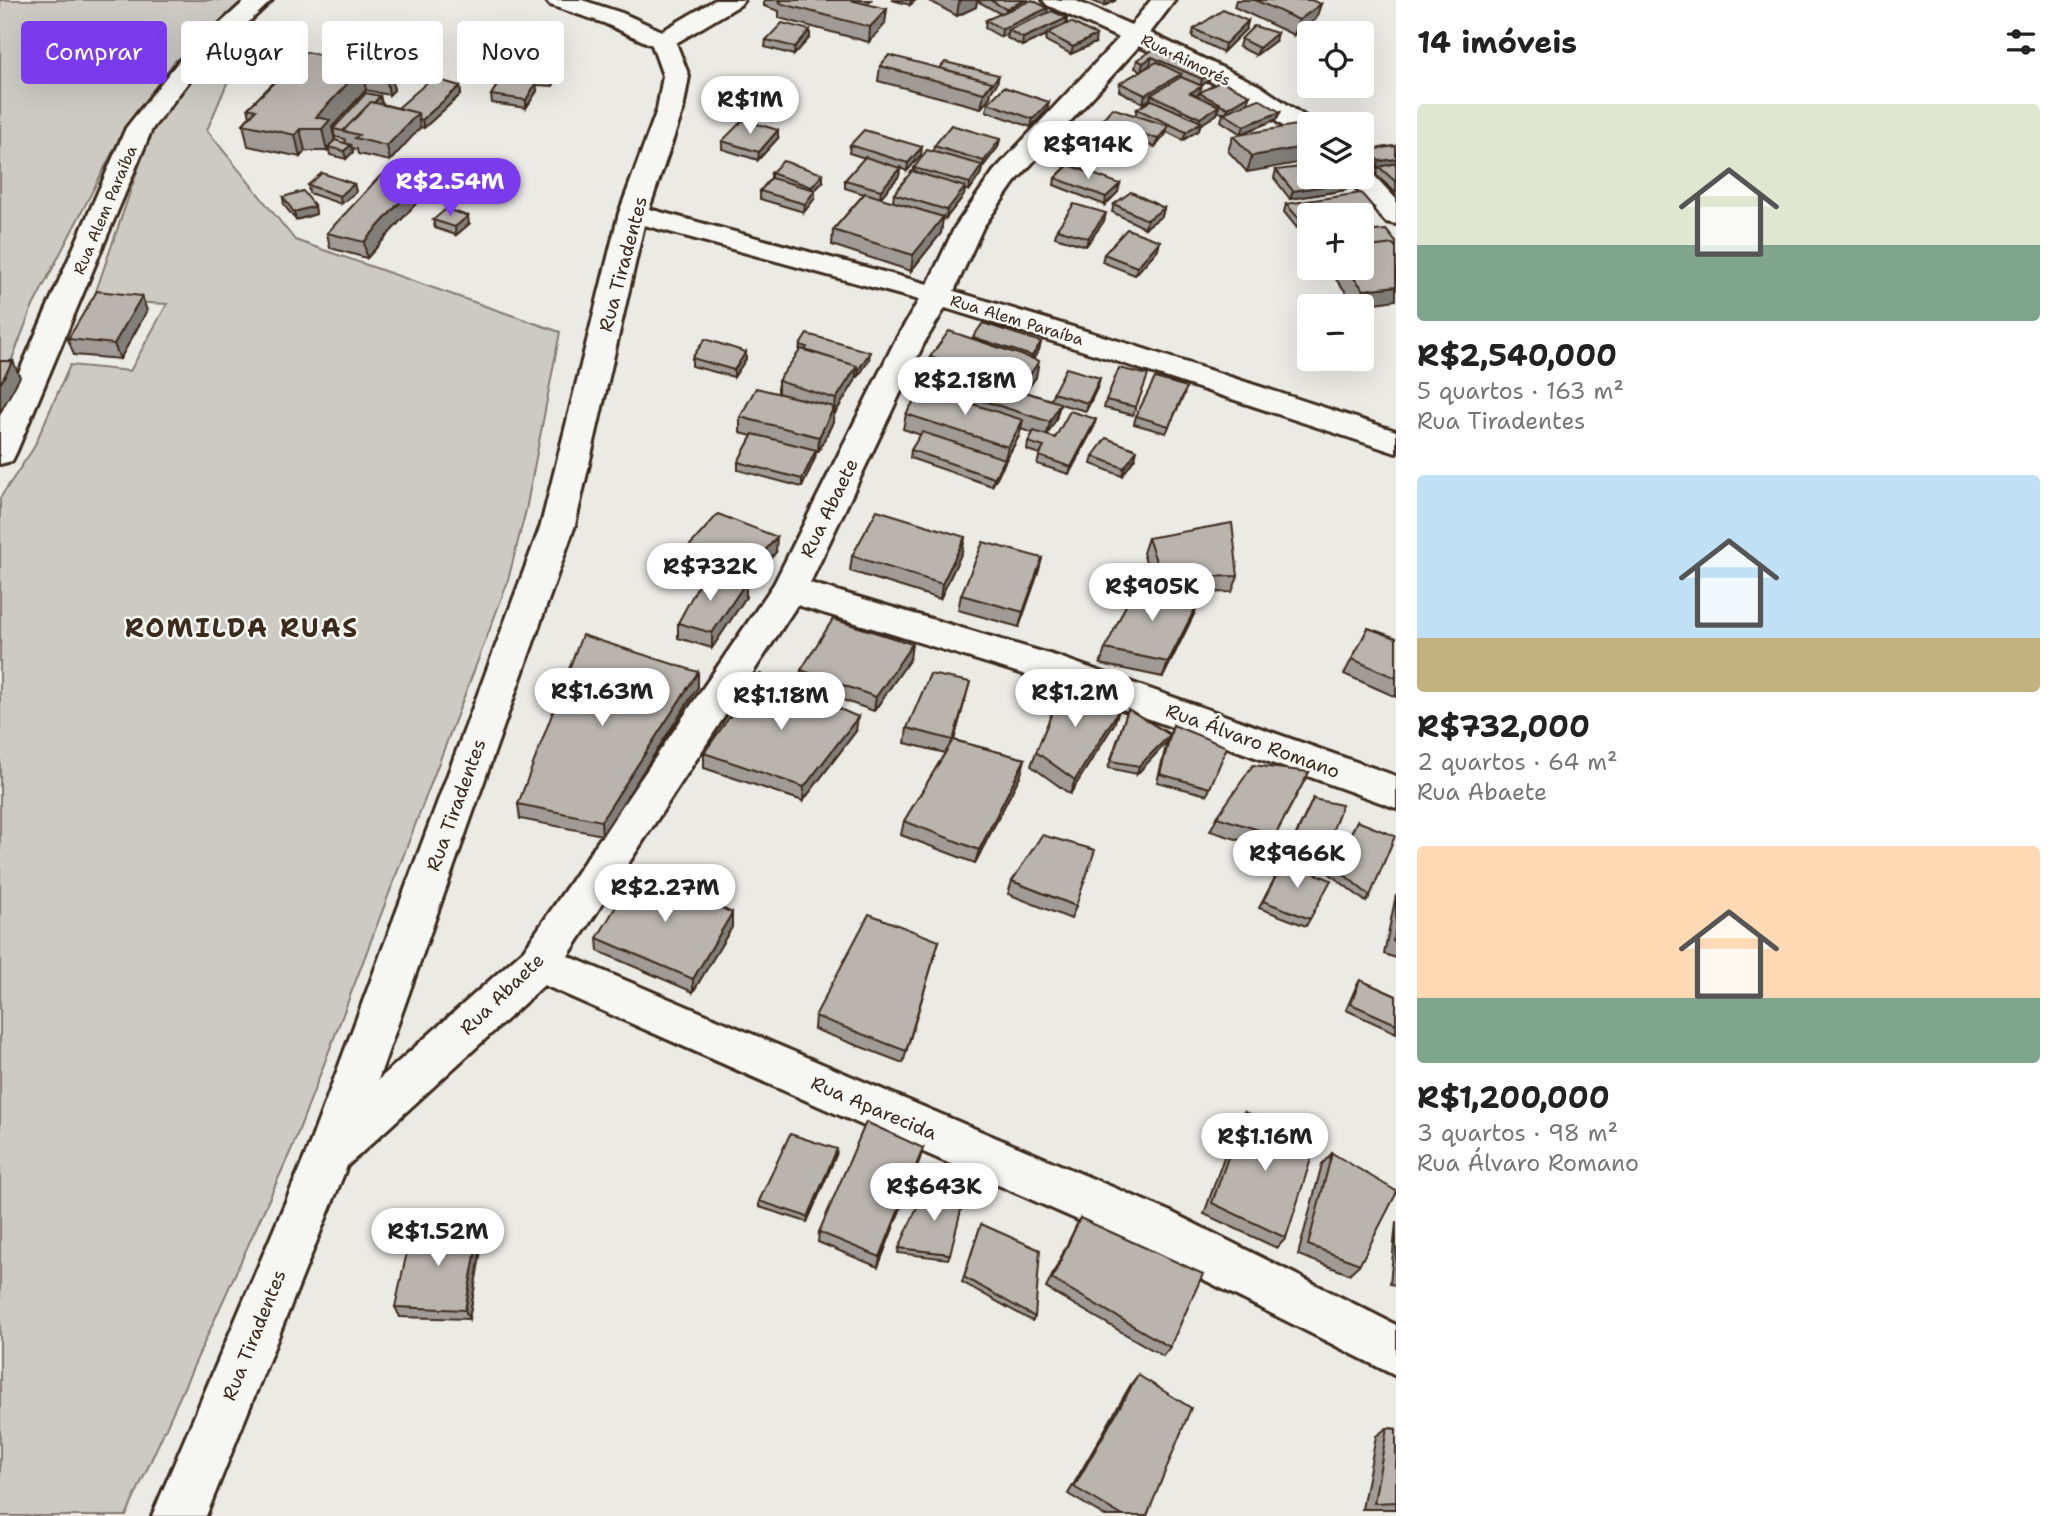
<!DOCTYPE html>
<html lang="pt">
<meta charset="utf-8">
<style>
body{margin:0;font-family:"Shantell Sans",sans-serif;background:#f2f2f2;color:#222;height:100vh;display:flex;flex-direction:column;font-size:26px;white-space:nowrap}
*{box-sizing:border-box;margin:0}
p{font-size:23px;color:#767676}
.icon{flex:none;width:38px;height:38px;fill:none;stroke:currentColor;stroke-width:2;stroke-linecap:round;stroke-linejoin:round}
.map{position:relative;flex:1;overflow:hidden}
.drawer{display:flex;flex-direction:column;background:#fff;width:665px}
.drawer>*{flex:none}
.banner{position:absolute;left:21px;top:21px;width:665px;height:63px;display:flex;gap:14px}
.controls{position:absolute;left:1297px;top:21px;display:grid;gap:14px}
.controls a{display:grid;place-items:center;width:77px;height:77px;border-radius:7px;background:#fff;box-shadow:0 7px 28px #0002;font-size:35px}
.price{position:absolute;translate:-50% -60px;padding:0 16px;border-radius:24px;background:#fff;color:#222;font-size:23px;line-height:46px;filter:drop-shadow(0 2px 4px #0008)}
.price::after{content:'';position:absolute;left:50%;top:42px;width:21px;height:16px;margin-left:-10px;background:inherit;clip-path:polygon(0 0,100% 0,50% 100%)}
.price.current{background:#7c3aed;color:#fff}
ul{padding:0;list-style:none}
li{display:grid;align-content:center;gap:14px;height:371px;padding:0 21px}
li span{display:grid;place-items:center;height:217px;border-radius:7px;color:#555}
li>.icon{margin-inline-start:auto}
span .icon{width:126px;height:126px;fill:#fffc;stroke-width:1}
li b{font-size:30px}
h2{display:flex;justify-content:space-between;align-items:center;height:84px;padding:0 21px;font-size:30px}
.tag{padding:0 24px;border-radius:7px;background:#fff;box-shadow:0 7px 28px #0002;font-size:24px;line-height:63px}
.tag.current{background:#7c3aed;color:#fff}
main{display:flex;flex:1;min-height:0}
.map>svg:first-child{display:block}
.green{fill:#cdcac4;stroke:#847a71;stroke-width:2}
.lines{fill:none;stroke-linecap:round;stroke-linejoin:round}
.street-casing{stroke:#3b2a1e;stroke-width:6}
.street{fill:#f6f6f2;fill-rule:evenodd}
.wall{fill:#a09b96;stroke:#3b2a1e;stroke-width:2}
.shaded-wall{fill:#827e7a;stroke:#3b2a1e;stroke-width:2}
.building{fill:#bab4ae;stroke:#3b2a1e;stroke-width:2}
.labels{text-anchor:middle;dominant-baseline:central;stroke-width:5;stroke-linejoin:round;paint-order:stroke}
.far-street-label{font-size:16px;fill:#3b2a1e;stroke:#f6f6f2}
.street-label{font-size:19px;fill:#3b2a1e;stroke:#f6f6f2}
.district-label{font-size:26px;font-weight:bold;letter-spacing:2px;fill:#3b2a1e;stroke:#f6f6f2}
</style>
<main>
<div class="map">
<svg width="1396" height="1516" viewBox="0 0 1396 1516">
<rect width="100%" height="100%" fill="#ebeae5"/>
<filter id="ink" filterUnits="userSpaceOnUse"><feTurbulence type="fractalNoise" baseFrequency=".0143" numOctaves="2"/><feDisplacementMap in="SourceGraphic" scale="14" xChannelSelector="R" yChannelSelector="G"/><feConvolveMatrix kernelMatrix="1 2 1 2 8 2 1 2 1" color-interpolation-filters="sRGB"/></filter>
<g filter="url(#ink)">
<!-- green -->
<path class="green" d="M0,0H248L174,62L125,128L31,310L9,367H0Z
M215,50L240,53L207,130L295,240L560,332L526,510L507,584L292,1148L126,1516H0V498L33,449L70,365L130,371L167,304L93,300L152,128Z"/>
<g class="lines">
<defs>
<path id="street" d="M246,0H272L196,72L152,129L16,453L12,461L0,464V416L126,128L178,62Z
M546,0H582L622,13L662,31L715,0H744L740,5L676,43L689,76L683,110L649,209L928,284L955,227L994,171L1119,38L1047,5L1043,0H1074L1131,25L1151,0H1175L1150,33L1260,86L1316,124H1309V140L1300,138L1242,97L1139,46L1014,183L983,227L954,291L1132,345L1396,431V453L1110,359L945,308L924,343L810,583L1059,657L1396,776V808L1036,678L797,605L568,956L1171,1212L1396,1325V1376L1137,1246L544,985L347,1166L206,1516H152L306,1154L541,525L619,213L657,110L663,76L652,45L604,23L550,5ZM644,225L919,300L894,343L774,584L524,950L378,1080L575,525Z
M1362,169L1370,171L1396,199V224L1386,222L1346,177H1362Z"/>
</defs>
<!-- street casing -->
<use href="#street" class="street-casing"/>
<!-- street -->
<use href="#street" class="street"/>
</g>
<!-- wall -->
<path class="wall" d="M764,0H871L867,4L885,24L869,42L779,18V11L764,6Z
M892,0H916L910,5Z
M928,0H977L976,7L957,16Z
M979,0H1028V1L1047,13L1067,18L1066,25L1095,43L1071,54L1046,41L1047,35L1022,46L1007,38L1008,34L1001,37L985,28L986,20L1001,14L979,2Z
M1090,0H1116L1104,6Z
M1236,0H1311L1316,19L1294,35L1234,7Z
M1248,21L1246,29L1223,52L1192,37L1194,29Z
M810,30V37L794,55L765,47L766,40Z
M1241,39L1275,41L1256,55L1239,47Z
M1156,48L1211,72L1209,80L1201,86L1200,93L1280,112L1277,119L1241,134L1221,121L1223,114L1218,111L1217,114L1200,125L1199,130L1183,140L1167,132L1155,147L1138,141L1137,145L1119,167L1092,158L1098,160L1096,168L1091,173L1118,192L1105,205L1054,185L1055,178L1066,167L1060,165L1062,157L1078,152L1080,145L1100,124L1101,121L1135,116L1137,109L1149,101L1150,99L1143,103L1119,91L1120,83L1151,65L1141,71L1135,68L1137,60Z
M305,52L390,68L394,90L389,95L366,90L332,127L335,141L346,143L345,139L335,137L333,129L380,96L382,104L398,108L460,86L461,94L424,128L420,127L390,161L358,154L357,149L352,148L353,152L346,159L330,155L329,149L327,151H305L300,157L248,146L243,124L250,116L248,108Z
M880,66L997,83L991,92L990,97L981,108L878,81Z
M497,75L556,79L553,86L536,85L537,91L526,108L492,103L491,95L499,82H498Z
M1049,102L1047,110L1031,127L986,111L988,103Z
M1309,131L1247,172L1228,151L1233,136Z
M778,138L758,160L722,149V141Z
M1000,139L998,147L982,168L981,173L969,191L965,189L964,195L946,218L893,202L894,194L914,172V168L933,152L934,146Z
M850,145L921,155L907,171L900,168L899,176L880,198L943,217L941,233L911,271L832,245L833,230L864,194L845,188V180L865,158L849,153Z
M1396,146V193L1376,175L1378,169H1376L1365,158L1368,150Z
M1276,170L1346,190L1290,199L1274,178Z
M771,173L823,182L815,190V198L804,212L760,199V191L771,178Z
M417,183L420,199L367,258L330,248L327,233Z
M354,184L356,192L341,204L309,193L308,185Z
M283,197L315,206L316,214L296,220L284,205Z
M1114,204L1164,208L1162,216L1145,228L1112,212Z
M1286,204L1374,208L1371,216L1366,217L1373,227L1371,231L1396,242L1357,306L1327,268H1362V215H1309V226L1297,228L1284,212Z
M433,220L469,224L456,235L435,228Z
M1104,221L1086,246L1055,237L1057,229Z
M1160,241L1158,249L1135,275L1102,262L1104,254Z
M147,311L120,359L74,355L68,339Z
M973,337L1041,342L1039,350L1033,359L1036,377L1025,392L1051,400L1053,393L1098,386L1086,411L1060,404L1056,419L1047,435L1055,438L1094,427L1069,474L1037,464L1040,454L1027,450L1028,442L1033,433L1021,429L1019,436L992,486L910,458L911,450L921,435L903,429L906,414L933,392L934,385L940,377L928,373L930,357L973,339Z
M800,345L869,360L858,377L856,376L855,381L834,415L833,414V422L818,452H816L815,458L802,487L738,470V462L752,436L740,433V417L778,393V381L799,352Z
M746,352V359L734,377L692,366V358Z
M1145,383L1133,415L1104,408L1106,400Z
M1184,395L1166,433L1134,424L1136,416Z
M1093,456L1135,458L1122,476L1091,464Z
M965,537L962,552L940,599L850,571L852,556Z
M1148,538L1238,576L1232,592L1179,593L1200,599L1194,614L1163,677L1100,664L1105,649L1154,586L1143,553Z
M684,552H776L746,587V597L712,648L678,638V623L724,580L684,567Z
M1042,558L1038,573L1019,627L958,610L961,595Z
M1368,628L1396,638V697L1344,674Z
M910,659L874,711L800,685L801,670Z
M698,687L602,835L520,819L518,804Z
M966,696L954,740L1025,759L1021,774L975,863L901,835L904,821L945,753L905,743L907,728Z
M1128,709L1170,734L1173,725L1210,788L1207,795L1157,782L1167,742L1137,774L1108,768Z
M1119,710L1114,724L1070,794L1031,766L1036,752Z
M856,731L803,801L704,768V753Z
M1309,772L1268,849L1210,831L1217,817Z
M1313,799L1324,854L1320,861L1288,851Z
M1357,821L1370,896L1366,902L1330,874Z
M1284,861L1310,919L1306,926L1259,908Z
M1012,881L1076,906L1071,919L1008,894Z
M1396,895V958L1384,954Z
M732,913V927L693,992L598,951L597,938Z
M939,941L903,1063L814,1029L815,1016Z
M1360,980L1396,996V1033L1346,1010L1356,987Z
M1244,1112L1286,1238L1277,1248L1204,1214L1236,1123Z
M923,1148L878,1267L818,1242L819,1232Z
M1332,1153L1360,1264L1349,1274L1298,1255L1322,1164Z
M836,1155L807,1222L759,1207V1201Z
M1080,1218L1170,1347L1163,1356L1046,1288Z
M1396,1222V1285L1390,1284Z
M480,1228L483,1238L469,1319L400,1317L395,1307Z
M979,1230L1035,1317L1032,1321L962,1282Z
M899,1248L950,1254L948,1259L898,1253Z
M1138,1375L1147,1516H1105L1068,1494L1131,1384Z
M1387,1428L1396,1429V1509H1362L1376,1436Z"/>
<!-- shaded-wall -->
<path class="shaded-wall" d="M911,0H916L910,5Z
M962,0H977L976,7L957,16L959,1Z
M1025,0H1028L1027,6L1005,16L1006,9Z
M1106,0H1116L1104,6Z
M1321,4L1316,19L1294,35L1299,20Z
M1048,8L1047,16L1008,30V34L1001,37L1002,29Z
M887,9L885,24L869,42L870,27Z
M1067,18L1066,26L1022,46L1023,38Z
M1248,21L1246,29L1223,52L1225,44Z
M810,30V37L794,55L795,47Z
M1277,33L1275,41L1256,55L1259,48Z
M1096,35L1095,43L1071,54L1073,47Z
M1152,57L1150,65L1141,71L1143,63Z
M362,68L366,90L332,127L335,142L328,147L329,149L327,151L322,129L316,117Z
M390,68L394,90L389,95L386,73Z
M555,71L556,79L553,86V78Z
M1211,72L1209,80L1200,87L1202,79Z
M1181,74L1179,81L1151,95L1150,99L1143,103L1145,95Z
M999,75L997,83L991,92L990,97L981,108L984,93Z
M536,83L537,91L526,108V100Z
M460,86L461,94L424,128L422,120Z
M1202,86L1199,94L1188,101L1190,93Z
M1250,95L1247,103L1226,115L1228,108Z
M380,96L382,104L347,132Z
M1049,102L1047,110L1031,127L1033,119Z
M1219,106L1217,114L1200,125L1199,130L1183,140L1186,132L1198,124L1200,118Z
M1280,112L1277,119L1241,134L1244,126Z
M418,113L420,128L390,161L387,146Z
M1168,126L1166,134L1155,147L1158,139Z
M300,129L305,151L300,157L295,135Z
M778,130V138L758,160L759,152Z
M1139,137L1137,145L1119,167L1121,159Z
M1000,139L998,147L982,168L984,161Z
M351,145L353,152L346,159L344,151Z
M1309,146V161L1247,172L1252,156Z
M922,147L921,155L907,171L908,163Z
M1396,159V166L1379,167L1378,169H1376L1379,161Z
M1098,160L1096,168L1086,176L1088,168Z
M982,165L981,173L969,191L970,183Z
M900,168L899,176L880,198L881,190Z
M823,174V182L815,190V198L804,212L805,204L811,195L812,187Z
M1349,182L1346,190L1290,199L1293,191Z
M417,183L420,199L367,258L364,242Z
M354,184L356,192L341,204L340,196Z
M1120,184L1118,192L1105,205L1106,197Z
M965,187L964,195L946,218L947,210Z
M315,206L316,214L296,220L294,212Z
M1164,208L1162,216L1145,228L1147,220Z
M1374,208L1371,216L1362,218V215H1329Z
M1106,213L1104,221L1086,246L1088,238Z
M468,216L469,224L456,235L455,227Z
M943,217L941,233L911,271L913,255Z
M1309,218V226L1297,228L1300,220Z
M1160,241L1158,249L1135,275L1137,267Z
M1396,286V300L1357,306L1364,290Z
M142,296L147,311L120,359L114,344Z
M1041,342L1039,350L1030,364L1032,356Z
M746,352V359L734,377V370Z
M870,352L869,360L858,377L859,369Z
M13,361L20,377L0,413V384Z
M1039,361L1036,377L1018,403L1021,388Z
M857,366L855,381L834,415L836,399Z
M1100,378L1098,386L1086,411L1088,403Z
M1060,403L1056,419L1046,437L1050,422Z
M834,407L833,422L818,452L819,437Z
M1096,419L1094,427L1069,474L1071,467Z
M1023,420L1019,436L1004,462L1008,447Z
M816,450L815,458L802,487V479Z
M1137,450L1135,458L1122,476L1124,468Z
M1005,459L1003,467L992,486L994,478Z
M777,537L776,552L746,587V597L712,648V633L746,582V572Z
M965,537L962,552L940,599L942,584Z
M1042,558L1038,573L1019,627L1023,612Z
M1200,599L1194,614L1163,677L1168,662Z
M912,644L910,659L874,711L876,697Z
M698,672V687L602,835L601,821Z
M970,682L966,696L950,754L953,740Z
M1119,710L1114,724L1070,794L1075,780Z
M858,717L856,731L803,801L804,787Z
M1170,735L1167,742L1137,774L1139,766Z
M1025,759L1021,774L975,863L979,850Z
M732,913V927L693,992V979Z
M923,1148L920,1159L878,1267L880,1257Z
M837,1149L836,1155L807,1222L808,1217Z
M480,1228L483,1238L469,1319L465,1310Z"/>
<!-- building -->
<path class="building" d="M782,0H850L887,9L870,27L779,3Z
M990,0H1025L1006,9Z
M1032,0L1048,8L1002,29L986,20Z
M1255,0H1311L1321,4L1299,20Z
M1223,10L1248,21L1225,44L1194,29Z
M1052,11L1067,18L1023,38L1008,30Z
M1071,22L1096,35L1073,47L1047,33Z
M782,23L810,30L795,47L766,40Z
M1254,26L1277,33L1259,48L1241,39Z
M1156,48L1211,72L1202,79L1152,57L1143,63L1137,60Z
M305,52L390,68L386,73L362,68L316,117L330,120L322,129H300L295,135L243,124L256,110L248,108Z
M889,55L992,82L984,93L880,66Z
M945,62L999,75L992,84V82L940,68Z
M1157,62L1181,74L1145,95L1120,83Z
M500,67L555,71L553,78L497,75Z
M1181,77L1202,86L1190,93L1219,106L1200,118L1151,95Z
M432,78L460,86L422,120L419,119L418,113L398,108Z
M502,78L536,83L526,100L491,95Z
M1221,81L1250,95L1228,108L1199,93Z
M1004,87L1049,102L1033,119L988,103Z
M366,93L380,96L374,103L371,102L343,131L333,129Z
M1259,99L1280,112L1244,126L1223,113Z
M1152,100L1201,122L1186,132L1137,109Z
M371,102L418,113L387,146L355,138L359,135L343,131Z
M1112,108L1168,126L1158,139L1101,121Z
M743,120L778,130L759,152L722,141Z
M1100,124L1139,137L1121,159L1080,145Z
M1302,124L1309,131V146L1252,156L1233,136Z
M951,125L1000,139L984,161L934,146Z
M864,130L922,147L908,163L850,145Z
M335,140L351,145L344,151L328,147Z
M1396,146V159L1379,161L1368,150Z
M1071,149L1098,160L1088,168L1062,157Z
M927,150L982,165L970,183L914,168Z
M865,157L900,168L881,190L845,180Z
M783,161L823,174L812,187L771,173Z
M1396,163V182L1379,167Z
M1069,165L1120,184L1106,197L1055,178Z
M1309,166V177H1344L1349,182L1293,191L1276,170Z
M912,171L965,187L947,210L894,194Z
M322,173L354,184L340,196L308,185Z
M381,175L417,183L364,242L327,233Z
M771,178L815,190L805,204L760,191Z
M303,191L315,206L294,212L283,197Z
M1131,192L1164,208L1147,220L1114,204Z
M865,193L943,217L913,255L833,230Z
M1361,193L1374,208L1329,215H1309V218L1300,220L1286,204Z
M1074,204L1106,213L1088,238L1057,229Z
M446,209L468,216L455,227L433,220Z
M1362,215H1364L1373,227L1362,228Z
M1127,229L1160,241L1137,267L1104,254Z
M1386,230L1396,242V248L1393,244L1362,248V232Z
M1393,244L1396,248V286L1364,290L1345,268H1362V248Z
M97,291L142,296L114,344L68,339Z
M983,323L1041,342L1032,356L973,337Z
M949,331L1039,361L1021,388L930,357Z
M807,334L870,352L859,369L857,368V366L805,350L807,347L800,345Z
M705,339L746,352L734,370L692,358Z
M801,349L857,366L836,399L778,381Z
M0,361H13L0,384Z
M945,367L1060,403L1050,422L934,385Z
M1066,368L1100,378L1088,403L1053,393Z
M1119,368L1148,375L1136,407L1106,400Z
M1155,378L1187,387L1169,426L1136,416Z
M756,388L834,407L819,437L740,417Z
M922,388L1023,420L1008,447L906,414Z
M1070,411L1096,419L1071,467L1039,456L1044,447L1028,442L1034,431L1055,438Z
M922,432L1005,459L994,478L911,450Z
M753,434L816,450L802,479L738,462Z
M1106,438L1137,450L1124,468L1093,456Z
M877,510L965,537L942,584L852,556Z
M718,514L777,537L746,572L684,552Z
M1232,523L1238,576L1162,578L1148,538Z
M983,542L1042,558L1023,612L961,595Z
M702,578L746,582L712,633L678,623Z
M1137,582L1200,599L1168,662L1105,649Z
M833,619L912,644L876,697L801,670Z
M1368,628L1396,638V678L1352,659Z
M582,635L698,672L601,821L518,804Z
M760,674L858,717L804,787L704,753Z
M930,674L970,682L953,740L907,728Z
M1066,678L1119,710L1075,780L1036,752Z
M1128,709L1170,735L1139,766L1111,761Z
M1173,725L1227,747L1210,788L1160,774Z
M953,740L1025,759L979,850L904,821Z
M1253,765L1309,772L1275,835L1217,817Z
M1313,799L1342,805L1324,854L1292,844Z
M1357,821L1395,836L1370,896L1335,867Z
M1042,835L1095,850L1076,906L1012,881Z
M1284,861L1331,880L1310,919L1263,901Z
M639,868L732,913L693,979L597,938Z
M869,914L939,941L906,1051L815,1016Z
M1396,928V942L1393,941Z
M1360,980L1396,996V1024L1351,1004Z
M1244,1112L1318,1137L1286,1238L1212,1203Z
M866,1122L923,1148L880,1257L819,1232Z
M790,1134L837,1149L808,1217L759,1201Z
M1332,1153L1396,1191V1194L1360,1264L1308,1245Z
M926,1187L964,1198L950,1254L899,1248Z
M1080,1218L1203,1274L1170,1347L1052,1279Z
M413,1224L480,1228L465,1310L395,1307Z
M981,1224L1040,1250L1035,1317L964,1277Z
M1138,1375L1191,1408L1147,1516H1123L1074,1487Z
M1387,1428L1396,1429V1502L1374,1503Z"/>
</g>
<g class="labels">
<!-- far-street labels -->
<g class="far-street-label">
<text transform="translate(1186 60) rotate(26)">Rua Aimorés</text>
<text transform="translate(105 210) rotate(-67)">Rua Alem Paraíba</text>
<text transform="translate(1017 320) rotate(17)">Rua Alem Paraíba</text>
</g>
<!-- street labels -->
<g class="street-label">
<text transform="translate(623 264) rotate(-75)">Rua Tiradentes</text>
<text transform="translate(829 508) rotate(-64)">Rua Abaete</text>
<text transform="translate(1253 741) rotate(20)">Rua Álvaro Romano</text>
<text transform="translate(456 805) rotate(-70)">Rua Tiradentes</text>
<text transform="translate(502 994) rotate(-44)">Rua Abaete</text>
<text transform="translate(874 1108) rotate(23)">Rua Aparecida</text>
<text transform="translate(254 1335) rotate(-68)">Rua Tiradentes</text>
</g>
<!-- district labels -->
<g class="district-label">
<text x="242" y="627">ROMILDA RUAS</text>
</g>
</g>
</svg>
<div class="controls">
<a><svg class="icon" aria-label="locate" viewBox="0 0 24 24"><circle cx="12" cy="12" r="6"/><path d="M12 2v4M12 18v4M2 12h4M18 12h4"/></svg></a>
<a><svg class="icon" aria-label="layers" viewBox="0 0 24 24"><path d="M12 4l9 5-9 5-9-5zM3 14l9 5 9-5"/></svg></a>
<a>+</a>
<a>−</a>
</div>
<b class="price" style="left:750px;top:136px">R$1M</b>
<b class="price" style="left:1088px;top:181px">R$914K</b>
<b class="price current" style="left:450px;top:218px">R$2.54M</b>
<b class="price" style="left:965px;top:417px">R$2.18M</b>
<b class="price" style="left:710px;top:603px">R$732K</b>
<b class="price" style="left:1152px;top:623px">R$905K</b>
<b class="price" style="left:602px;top:728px">R$1.63M</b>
<b class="price" style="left:1075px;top:729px">R$1.2M</b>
<b class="price" style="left:781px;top:732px">R$1.18M</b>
<b class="price" style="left:1297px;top:890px">R$966K</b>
<b class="price" style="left:665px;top:924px">R$2.27M</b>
<b class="price" style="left:1265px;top:1173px">R$1.16M</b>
<b class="price" style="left:934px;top:1223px">R$643K</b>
<b class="price" style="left:438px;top:1268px">R$1.52M</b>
<div class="banner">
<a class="tag current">Comprar</a>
<a class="tag">Alugar</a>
<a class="tag">Filtros</a>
<a class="tag">Novo</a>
</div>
</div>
<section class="drawer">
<h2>14 imóveis<svg class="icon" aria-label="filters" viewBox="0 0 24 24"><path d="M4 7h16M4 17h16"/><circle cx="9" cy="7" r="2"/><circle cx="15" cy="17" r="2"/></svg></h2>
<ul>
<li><span style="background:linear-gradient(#dfe7d0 65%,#7fa58c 0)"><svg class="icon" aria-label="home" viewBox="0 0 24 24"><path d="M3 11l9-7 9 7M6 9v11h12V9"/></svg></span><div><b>R$2,540,000</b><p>5 quartos · 163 m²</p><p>Rua Tiradentes</p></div></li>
<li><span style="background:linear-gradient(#bfe0f5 75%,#c2b280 0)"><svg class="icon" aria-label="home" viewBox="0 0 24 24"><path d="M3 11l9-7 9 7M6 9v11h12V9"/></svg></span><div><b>R$732,000</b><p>2 quartos · 64 m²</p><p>Rua Abaete</p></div></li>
<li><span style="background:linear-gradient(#ffd9b3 70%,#7fa58c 0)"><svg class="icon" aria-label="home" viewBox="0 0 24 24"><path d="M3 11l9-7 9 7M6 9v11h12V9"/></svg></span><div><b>R$1,200,000</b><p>3 quartos · 98 m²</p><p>Rua Álvaro Romano</p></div></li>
</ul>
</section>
</main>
